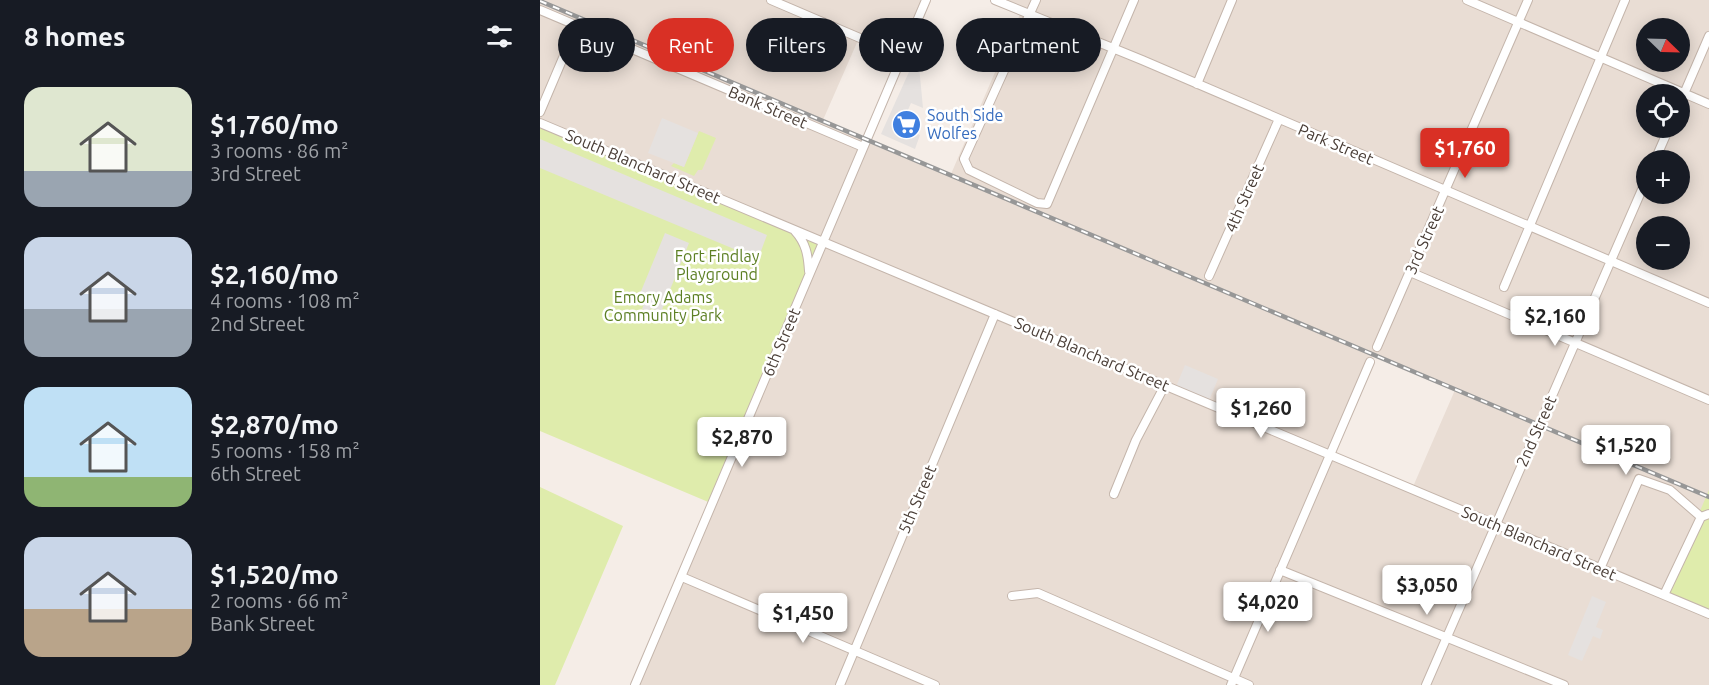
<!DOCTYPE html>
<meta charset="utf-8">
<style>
body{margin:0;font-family:Ubuntu,sans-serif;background:#242831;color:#f1f3f6;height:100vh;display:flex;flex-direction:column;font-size:22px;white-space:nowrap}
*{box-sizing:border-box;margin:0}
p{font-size:20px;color:#9ea1a6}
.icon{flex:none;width:33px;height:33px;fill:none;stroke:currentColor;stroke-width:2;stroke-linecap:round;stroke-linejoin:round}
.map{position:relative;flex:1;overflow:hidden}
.side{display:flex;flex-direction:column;background:#171b24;width:540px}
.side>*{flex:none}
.hud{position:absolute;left:18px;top:18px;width:570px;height:54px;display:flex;gap:12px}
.needle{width:39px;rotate:113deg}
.tools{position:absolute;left:1096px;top:18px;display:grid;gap:12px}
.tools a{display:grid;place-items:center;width:54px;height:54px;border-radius:50%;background:#171b24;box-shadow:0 3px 15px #0003;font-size:30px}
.price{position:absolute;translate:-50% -51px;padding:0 14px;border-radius:6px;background:#fff;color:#222;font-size:20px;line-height:39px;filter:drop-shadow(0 2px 3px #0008)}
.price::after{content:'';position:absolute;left:50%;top:36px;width:18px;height:14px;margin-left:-9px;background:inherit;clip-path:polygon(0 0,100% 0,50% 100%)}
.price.current{background:#d93025;color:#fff}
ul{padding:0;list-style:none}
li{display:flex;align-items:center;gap:18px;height:150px;padding:0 24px}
li span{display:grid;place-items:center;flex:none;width:168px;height:120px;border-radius:18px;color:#555}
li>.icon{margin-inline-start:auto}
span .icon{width:72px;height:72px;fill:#fffc;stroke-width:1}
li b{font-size:26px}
h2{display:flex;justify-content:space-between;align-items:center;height:72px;padding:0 24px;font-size:26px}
.pill{padding:0 21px;border-radius:27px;background:#171b24;box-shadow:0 3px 15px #0003;font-size:21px;line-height:54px}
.pill.current{background:#d93025;color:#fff}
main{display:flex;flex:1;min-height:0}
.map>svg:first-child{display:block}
.residential{fill:#e9ddd4;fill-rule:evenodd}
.green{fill:#dfecac}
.parking{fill:#e5e1df}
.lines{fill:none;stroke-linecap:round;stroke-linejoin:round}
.minor-casing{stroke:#c4b5ab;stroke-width:10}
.minor{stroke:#fff;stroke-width:8}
.rail-casing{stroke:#979797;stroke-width:4.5}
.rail{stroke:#fff;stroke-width:2;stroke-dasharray:7;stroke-linecap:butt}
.labels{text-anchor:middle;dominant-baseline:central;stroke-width:5;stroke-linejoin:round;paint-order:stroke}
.street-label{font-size:16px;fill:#483c35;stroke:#fff}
.shop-label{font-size:16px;fill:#366cbe;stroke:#fff;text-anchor:start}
.park-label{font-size:16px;fill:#5c7f23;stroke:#fff}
</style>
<main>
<section class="side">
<h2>8 homes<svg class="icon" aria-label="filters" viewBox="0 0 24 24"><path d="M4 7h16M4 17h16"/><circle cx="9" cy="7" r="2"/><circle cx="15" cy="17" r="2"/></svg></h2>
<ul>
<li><span style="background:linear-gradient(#dfe7d0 70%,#9aa5b1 0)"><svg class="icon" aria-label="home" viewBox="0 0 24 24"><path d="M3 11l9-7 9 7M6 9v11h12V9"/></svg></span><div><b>$1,760/mo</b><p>3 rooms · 86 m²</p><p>3rd Street</p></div></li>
<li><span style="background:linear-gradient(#c9d6e8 60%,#9aa5b1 0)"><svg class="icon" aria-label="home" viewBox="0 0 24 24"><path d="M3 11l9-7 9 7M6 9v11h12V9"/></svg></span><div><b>$2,160/mo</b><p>4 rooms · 108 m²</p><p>2nd Street</p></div></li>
<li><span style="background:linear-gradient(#bfe0f5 75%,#8fb573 0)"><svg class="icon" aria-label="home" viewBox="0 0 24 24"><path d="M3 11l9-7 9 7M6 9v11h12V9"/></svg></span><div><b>$2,870/mo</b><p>5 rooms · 158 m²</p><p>6th Street</p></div></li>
<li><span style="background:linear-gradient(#c9d6e8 60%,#b9a48a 0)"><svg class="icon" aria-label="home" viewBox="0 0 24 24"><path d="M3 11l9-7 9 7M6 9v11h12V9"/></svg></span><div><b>$1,520/mo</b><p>2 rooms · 66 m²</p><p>Bank Street</p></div></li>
</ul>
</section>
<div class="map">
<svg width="1169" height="685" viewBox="0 0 1169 685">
<rect width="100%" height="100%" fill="#f5ede7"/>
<!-- residential -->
<path class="residential" d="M0,0H386L362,56L319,38L283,120L411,174L481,12L455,0H1169V685H95L283,241L0,123ZM1107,28H1140V62H1107ZM1107,94H1140V128H1107ZM1107,160H1140V194H1107ZM1107,226H1140V260H1107ZM833,354L915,390L872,489L791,455Z"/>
<!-- green -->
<path class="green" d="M0,123L283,241L173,504L0,431Z
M159,131L176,138L162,170H158L154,176L131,166L134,163L144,167Z
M0,487L83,526L15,685H0Z
M1169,490V614L1124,595Z"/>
<!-- parking -->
<path class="parking" d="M373,63L379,66L383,108L371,103L361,126L380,135L375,149L341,134Z
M122,118L158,133L144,167L108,153Z
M0,139L227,235L218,259L0,168Z
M125,233L149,243L121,312L111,308L109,312L102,309L104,304L97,301Z
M645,365L678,379L668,403L635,389Z
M1052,596L1066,602L1056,627L1063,630L1060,639L1053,636L1042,661L1028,655Z"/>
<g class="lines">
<defs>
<path id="minor" d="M231,0L362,56
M455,0L602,60L1169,303
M496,0L424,159L429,170L497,203L507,204L594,0
M927,0L1169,104
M0,10L323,147
M657,84L692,0
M1140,103L1169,36
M0,112L37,25
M0,123L1169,614
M1115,160L1129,128
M255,231C266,243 268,255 269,271
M870,272L1169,400
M669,276L739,119
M964,287L1085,0
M837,347L988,0
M574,494L596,440L625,385
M1060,569L1099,479L1130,490L1161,517L1169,514
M740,570L1024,685
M142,577L395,685
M1124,595L1161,517
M472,596L498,593L709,685
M95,685L386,0
M300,685L455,314
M691,685L830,362
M886,685L1107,178"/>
</defs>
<!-- minor casing -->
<use href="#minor" class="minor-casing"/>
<!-- minor -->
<use href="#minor" class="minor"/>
<defs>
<path id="rail" d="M0,1L1169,497"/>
</defs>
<!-- rail casing -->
<use href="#rail" class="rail-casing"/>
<!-- rail -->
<use href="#rail" class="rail"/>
</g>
<!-- icons -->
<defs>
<symbol id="supermarket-disc" viewBox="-11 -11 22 22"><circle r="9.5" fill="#3f7fe0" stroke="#fff"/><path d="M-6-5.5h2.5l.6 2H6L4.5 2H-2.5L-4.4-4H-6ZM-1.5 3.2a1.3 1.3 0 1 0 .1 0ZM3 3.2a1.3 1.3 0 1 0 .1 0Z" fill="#fff"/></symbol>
</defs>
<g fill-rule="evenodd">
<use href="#supermarket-disc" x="350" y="108" width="33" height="33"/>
</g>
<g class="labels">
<!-- street labels -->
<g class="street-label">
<text transform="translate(228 107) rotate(23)">Bank Street</text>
<text transform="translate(796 144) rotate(23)">Park Street</text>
<text transform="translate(103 166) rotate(23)">South Blanchard Street</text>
<text transform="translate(704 198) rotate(-66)">4th Street</text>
<text transform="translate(884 240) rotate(-66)">3rd Street</text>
<text transform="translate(241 342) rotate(-67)">6th Street</text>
<text transform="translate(552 354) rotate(23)">South Blanchard Street</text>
<text transform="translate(996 431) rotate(-66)">2nd Street</text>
<text transform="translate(377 499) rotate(-67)">5th Street</text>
<text transform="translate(999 543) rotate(23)">South Blanchard Street</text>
</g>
<!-- shop labels -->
<g class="shop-label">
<text x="387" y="115">South Side<tspan x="387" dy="18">Wolfes</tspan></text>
</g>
<!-- park labels -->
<g class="park-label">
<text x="177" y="256">Fort Findlay<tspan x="177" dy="18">Playground</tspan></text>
<text x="123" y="297">Emory Adams<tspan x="123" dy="18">Community Park</tspan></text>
</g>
</g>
</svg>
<div class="tools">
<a><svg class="needle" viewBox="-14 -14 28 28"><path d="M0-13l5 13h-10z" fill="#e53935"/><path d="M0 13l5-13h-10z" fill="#9ea1a6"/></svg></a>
<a><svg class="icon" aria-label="locate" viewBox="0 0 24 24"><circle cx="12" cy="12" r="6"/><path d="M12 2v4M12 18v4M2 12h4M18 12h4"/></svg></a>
<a>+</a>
<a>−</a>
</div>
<b class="price current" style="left:925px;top:179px">$1,760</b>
<b class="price" style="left:1015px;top:347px">$2,160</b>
<b class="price" style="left:721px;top:439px">$1,260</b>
<b class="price" style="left:202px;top:468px">$2,870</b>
<b class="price" style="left:1086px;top:476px">$1,520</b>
<b class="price" style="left:887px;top:616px">$3,050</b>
<b class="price" style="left:728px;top:633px">$4,020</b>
<b class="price" style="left:263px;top:644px">$1,450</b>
<div class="hud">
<a class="pill">Buy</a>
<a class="pill current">Rent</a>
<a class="pill">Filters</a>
<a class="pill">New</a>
<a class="pill">Apartment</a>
</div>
</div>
</main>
